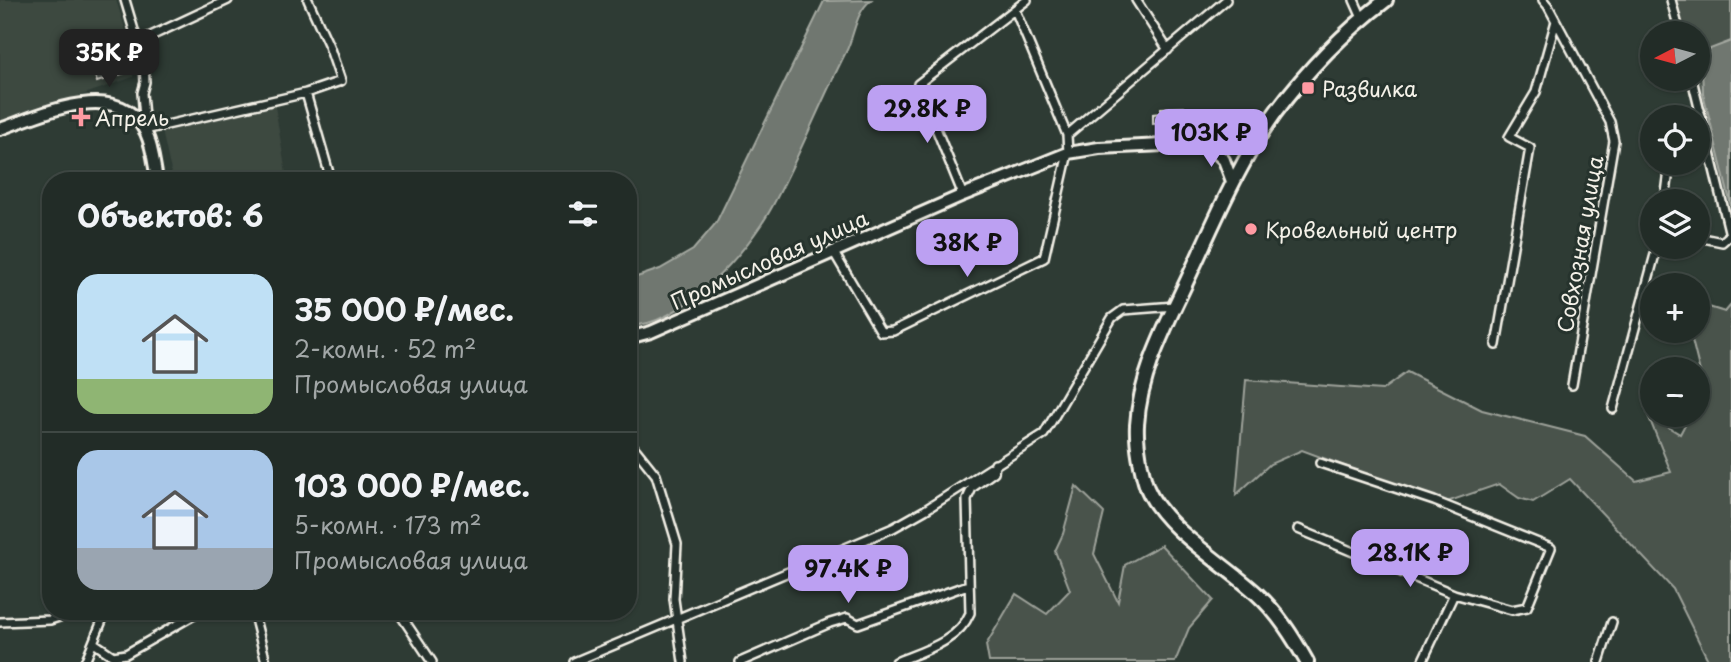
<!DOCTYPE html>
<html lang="ru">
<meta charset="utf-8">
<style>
body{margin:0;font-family:"Playpen Sans",sans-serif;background:#2a342f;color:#f1f3f6;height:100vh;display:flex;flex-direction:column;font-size:26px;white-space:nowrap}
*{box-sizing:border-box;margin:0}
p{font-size:23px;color:#a2a7a7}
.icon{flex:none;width:38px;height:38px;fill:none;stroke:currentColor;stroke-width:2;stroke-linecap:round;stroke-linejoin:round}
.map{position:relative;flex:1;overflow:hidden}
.side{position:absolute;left:42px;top:172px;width:595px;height:448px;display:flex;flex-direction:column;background:#222c27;border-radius:28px;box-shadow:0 2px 5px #0004,0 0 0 2px #3f4844}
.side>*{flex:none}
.needle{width:46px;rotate:264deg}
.fabs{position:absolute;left:1640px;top:21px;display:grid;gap:14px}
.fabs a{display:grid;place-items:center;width:70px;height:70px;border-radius:50%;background:#222c27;box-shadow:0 2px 5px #0004,0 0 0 2px #3f4844;font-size:35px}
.price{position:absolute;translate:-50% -60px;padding:0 16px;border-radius:14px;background:#bca0f2;color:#111;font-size:23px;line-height:46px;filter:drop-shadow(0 2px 4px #0008)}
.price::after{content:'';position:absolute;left:50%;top:42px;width:21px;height:16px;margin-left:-10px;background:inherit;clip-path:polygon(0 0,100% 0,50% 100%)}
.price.active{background:#222;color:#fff}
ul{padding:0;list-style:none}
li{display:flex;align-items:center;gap:21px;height:175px;padding:0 35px}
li+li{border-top:2px solid #3f4844}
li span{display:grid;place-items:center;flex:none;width:196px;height:140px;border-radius:21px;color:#555}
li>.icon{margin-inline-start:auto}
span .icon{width:84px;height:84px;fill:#fffc;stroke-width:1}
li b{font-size:30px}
h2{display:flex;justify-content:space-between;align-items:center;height:84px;padding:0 35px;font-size:30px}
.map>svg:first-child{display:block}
.built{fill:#3c4841}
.green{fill:#48524c;stroke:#9ea29a;stroke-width:2}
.water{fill:#6f7770;stroke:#a4a8a0;stroke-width:2}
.building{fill:#5c655e;stroke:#f4f1e8;stroke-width:2}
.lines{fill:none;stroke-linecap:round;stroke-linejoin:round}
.street-casing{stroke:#f4f1e8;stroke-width:12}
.secondary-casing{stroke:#f4f1e8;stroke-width:16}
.primary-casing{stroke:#f4f1e8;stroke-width:18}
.street{stroke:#26332d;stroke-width:7}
.secondary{stroke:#26332d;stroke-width:10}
.primary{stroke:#26332d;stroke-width:12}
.poi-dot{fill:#ff9aa2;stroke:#26332d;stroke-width:2.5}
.labels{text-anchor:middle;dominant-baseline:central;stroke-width:6;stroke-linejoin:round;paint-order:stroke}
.poi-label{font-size:21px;fill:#f4f1e8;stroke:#26332d;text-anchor:start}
.street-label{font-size:21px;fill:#f4f1e8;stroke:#26332d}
</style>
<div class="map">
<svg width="1731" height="662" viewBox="0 0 1731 662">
<rect width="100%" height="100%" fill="#2e3b34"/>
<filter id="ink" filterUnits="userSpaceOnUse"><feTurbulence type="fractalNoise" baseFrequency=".0143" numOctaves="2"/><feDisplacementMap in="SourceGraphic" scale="14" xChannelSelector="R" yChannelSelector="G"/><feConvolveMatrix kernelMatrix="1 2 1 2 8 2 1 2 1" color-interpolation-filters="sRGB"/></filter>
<g filter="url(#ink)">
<!-- built -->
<path class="built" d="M0,0H116L135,58L133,77L0,124Z
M275,106L287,180H173L162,131Z"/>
<!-- green -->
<path class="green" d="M1672,0H1731V227L1693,79H1698V33H1681Z
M1699,304L1725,312L1731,305V662H1709L1673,589L1570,479L1533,502L1519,498L1499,484L1444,503L1302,450L1270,464L1236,495L1246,380L1382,390L1407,372L1482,410L1585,436L1636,481L1671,472L1648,415L1680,434L1690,415H1698V400L1704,388L1690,332L1698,331Z
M1076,486L1104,513L1094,554L1118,602L1125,565L1161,545L1213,600L1189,628L1175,662H989L986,645L1016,594L1047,614L1070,590L1055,551L1063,534Z"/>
<!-- water -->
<path class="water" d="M871,0C855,13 855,34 846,52C820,103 799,157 772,207C748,251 682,326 628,326V280L660,269L693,250L716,223L824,1Z
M1731,41V205L1703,93L1702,67L1710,49Z"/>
<!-- building -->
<path class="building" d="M122,33L134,70L97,82L91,64L111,58L110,55L115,53L110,37Z
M1184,107L1185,122L1153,124V114L1161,113V108Z"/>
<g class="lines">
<defs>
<path id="street" d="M125,0L144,64L145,82L142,93L145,130L306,93L341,81L329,46L308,0
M1136,0L1168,50
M1354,0L1362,18
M1543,0L1548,6L1610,122L1614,141L1572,385
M1671,0L1680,33
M1015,10L1067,135
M138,42L228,0
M1692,79L1730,235L1722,242L1698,237
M306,93L331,180
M1683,117L1700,110
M963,195L918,84L1027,0
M1665,201L1670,163
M833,251L881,332L893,331L1044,258L1068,153L1067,135L1226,0
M1496,345L1530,148L1509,137L1536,92L1556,21
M1613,409L1657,247
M628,440L656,475L677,544L674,599L683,662
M1298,529L1454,594L1512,610L1527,607L1551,548L1434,501L1320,463
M253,611L266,662
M398,611L432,662
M0,622L50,620L77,611
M94,643L113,656L126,654L201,611
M85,662L106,611
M574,662L893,528L925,510L1044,434L1112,318L1123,310L1175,306
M740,662L830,623L847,618L858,624L968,585
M896,662C923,651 958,642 970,613L967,499L972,488L994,472L995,464
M1422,662L1454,594
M1599,662L1612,622"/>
<path id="secondary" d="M0,129C41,115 120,76 146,133C153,148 154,164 157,180
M1206,143L1224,160L1233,184
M628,338L651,332L963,195L1068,153L1099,148L1228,142L1242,139L1266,125"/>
<path id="primary" d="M1307,662C1293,637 1278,613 1257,594C1225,564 1164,529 1147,488C1141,471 1136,443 1137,425C1140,371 1169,320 1191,272C1216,218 1240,161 1275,113C1307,70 1344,32 1386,0"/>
</defs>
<!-- street casing -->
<use href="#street" class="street-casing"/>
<!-- secondary casing -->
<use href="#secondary" class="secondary-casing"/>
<!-- primary casing -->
<use href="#primary" class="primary-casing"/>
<!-- street -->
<use href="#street" class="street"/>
<!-- secondary -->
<use href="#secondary" class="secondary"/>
<!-- primary -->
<use href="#primary" class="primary"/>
</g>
</g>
<!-- markers -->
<g class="poi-dot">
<rect x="1301" y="81" width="14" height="14" rx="3.5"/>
<path d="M77.5 106.5h7v7h7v7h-7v7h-7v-7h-7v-7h7z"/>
<circle cx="1251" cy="229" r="7"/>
</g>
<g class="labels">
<!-- poi labels -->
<g class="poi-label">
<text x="1322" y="88">Развилка</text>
<text x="95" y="117">Апрель</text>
<text x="1265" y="229">Кровельный центр</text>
</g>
<!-- street labels -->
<g class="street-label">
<text transform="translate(1579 244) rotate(-80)">Совхозная улица</text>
<text transform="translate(769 259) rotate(-24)">Промысловая улица</text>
</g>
</g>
</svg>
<div class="fabs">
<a><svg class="needle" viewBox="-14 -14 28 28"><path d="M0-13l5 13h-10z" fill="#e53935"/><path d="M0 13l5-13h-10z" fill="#a2a7a7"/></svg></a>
<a><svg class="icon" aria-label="locate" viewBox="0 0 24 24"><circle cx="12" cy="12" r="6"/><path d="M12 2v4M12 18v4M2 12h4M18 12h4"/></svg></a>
<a><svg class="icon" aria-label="layers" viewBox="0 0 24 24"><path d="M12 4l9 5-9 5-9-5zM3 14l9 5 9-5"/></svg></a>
<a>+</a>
<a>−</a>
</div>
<b class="price active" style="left:109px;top:89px">35K ₽</b>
<b class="price" style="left:927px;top:145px">29.8K ₽</b>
<b class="price" style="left:1211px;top:169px">103K ₽</b>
<b class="price" style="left:967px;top:279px">38K ₽</b>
<b class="price" style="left:1410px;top:589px">28.1K ₽</b>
<b class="price" style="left:848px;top:605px">97.4K ₽</b>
<section class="side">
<h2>Объектов: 6<svg class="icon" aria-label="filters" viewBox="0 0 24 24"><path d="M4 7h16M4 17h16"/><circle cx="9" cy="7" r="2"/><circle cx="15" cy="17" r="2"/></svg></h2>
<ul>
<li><span style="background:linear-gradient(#bfe0f5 75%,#8fb573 0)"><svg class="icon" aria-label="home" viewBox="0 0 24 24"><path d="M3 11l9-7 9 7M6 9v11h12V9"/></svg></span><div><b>35 000 ₽/мес.</b><p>2-комн. · 52 m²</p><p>Промысловая улица</p></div></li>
<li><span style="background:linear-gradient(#a9c7e8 70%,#9aa5b1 0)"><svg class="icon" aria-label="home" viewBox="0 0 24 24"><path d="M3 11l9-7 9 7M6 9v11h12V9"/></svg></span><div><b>103 000 ₽/мес.</b><p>5-комн. · 173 m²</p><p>Промысловая улица</p></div></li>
</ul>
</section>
</div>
